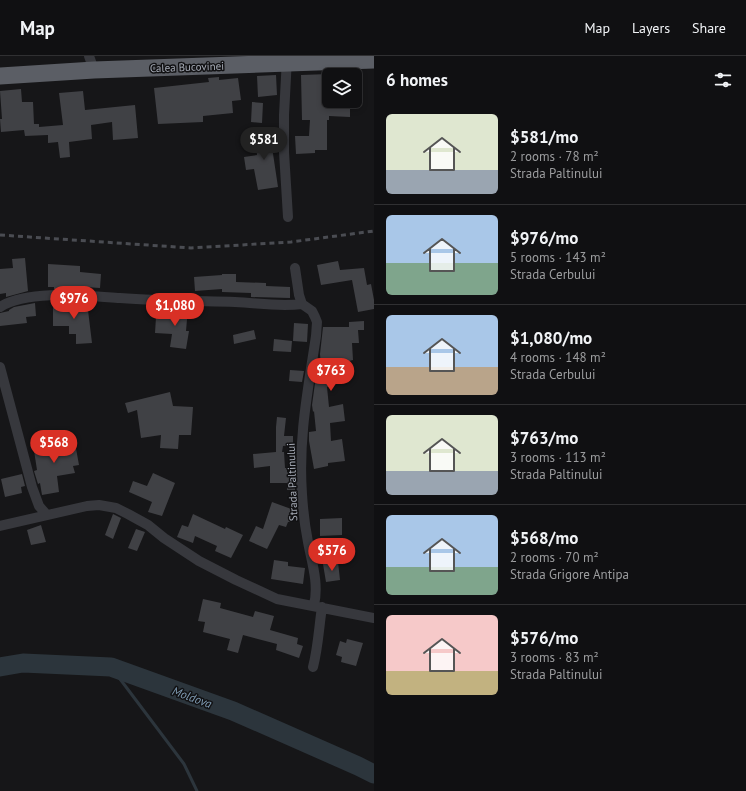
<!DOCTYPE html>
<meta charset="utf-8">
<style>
body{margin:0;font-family:"PT Sans",sans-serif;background:#19191b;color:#f1f3f6;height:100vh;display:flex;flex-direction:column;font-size:15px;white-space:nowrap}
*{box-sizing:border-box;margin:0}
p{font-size:13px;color:#9c9d9f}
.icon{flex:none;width:22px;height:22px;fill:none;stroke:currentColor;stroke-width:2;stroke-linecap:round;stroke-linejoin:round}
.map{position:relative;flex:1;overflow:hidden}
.side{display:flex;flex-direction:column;background:#101012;width:372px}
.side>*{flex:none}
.fabs{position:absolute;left:322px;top:12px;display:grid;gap:8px}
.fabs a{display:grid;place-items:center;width:40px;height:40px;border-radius:6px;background:#101012;box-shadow:0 2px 6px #0003,0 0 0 1px #303032;font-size:20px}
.price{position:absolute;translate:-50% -34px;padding:0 9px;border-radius:14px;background:#d93025;color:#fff;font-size:13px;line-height:26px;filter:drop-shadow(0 1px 2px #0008)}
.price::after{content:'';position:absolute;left:50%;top:24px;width:12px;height:9px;margin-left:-6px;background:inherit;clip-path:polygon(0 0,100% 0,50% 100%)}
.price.current{background:#222;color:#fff}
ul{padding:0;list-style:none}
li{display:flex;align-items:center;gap:12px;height:100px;padding:0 12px}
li+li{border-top:1px solid #303032}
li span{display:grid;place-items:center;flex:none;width:112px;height:80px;border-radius:6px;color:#555}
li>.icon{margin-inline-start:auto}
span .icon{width:48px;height:48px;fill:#fffc;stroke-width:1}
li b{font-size:17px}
h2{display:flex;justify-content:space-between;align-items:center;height:48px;padding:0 12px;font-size:17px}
header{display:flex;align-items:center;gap:24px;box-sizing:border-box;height:56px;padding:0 20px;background:#101012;border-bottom:1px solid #303032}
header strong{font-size:19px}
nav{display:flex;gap:22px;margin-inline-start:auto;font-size:14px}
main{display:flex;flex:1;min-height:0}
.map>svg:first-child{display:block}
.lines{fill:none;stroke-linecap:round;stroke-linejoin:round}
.stream{stroke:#2c353c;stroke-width:3}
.river{stroke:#2c353c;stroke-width:19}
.building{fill:#404145}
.minor{stroke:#37383d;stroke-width:10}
.trunk{stroke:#5b5e65;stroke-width:17}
.rail{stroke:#4a4c52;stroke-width:3;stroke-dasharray:5 4;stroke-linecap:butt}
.labels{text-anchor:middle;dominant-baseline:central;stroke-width:3;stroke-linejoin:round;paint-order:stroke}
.street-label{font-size:11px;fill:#a8adb8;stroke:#111113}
.water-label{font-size:12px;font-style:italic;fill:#7f9bb3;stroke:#111113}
</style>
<header>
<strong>Map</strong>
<nav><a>Map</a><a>Layers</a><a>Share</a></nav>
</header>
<main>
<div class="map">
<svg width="374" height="735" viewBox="0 0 374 735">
<rect width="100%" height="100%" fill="#161618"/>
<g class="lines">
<!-- stream -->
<path class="stream" d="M111,611L184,708L197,735"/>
<!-- river -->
<path class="river" d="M0,611L23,607L111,611L233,655L358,710L374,718"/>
</g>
<!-- building -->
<path class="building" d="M329,18V48H350V61L329,60V64H327V94H315V97L296,98L295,80H309L310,64H302L301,19Z
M276,19L277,39L258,41L257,20Z
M219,21V24L238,22L241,44L232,45L233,57L203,60V66L158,68L154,32L209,26L208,22Z
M21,33L22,46H33L34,68H39V71L63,69L59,37L83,35L85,54L135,49L138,82L113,84L112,66L91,69L92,83L69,86L70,101L60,102L58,86L48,87V79L25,80L24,74L1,76L0,63H2L0,35Z
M252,46L263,47L262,67L251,66Z
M274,74L276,91H272L278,131L258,134L254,113L246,114L244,101L257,99L255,76Z
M25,202L28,235L6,241V237L0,238V213L13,212L12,203Z
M338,205L340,214L364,212L367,229L371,228L374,244V253L358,256L352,224L321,229L317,209Z
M48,208L80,210V216L101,218L100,232L85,231V233H54V231H48Z
M222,218H236V226L266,227V230L290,231V242L251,241V237L222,236V233L195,235L194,221L222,219Z
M53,246H87L92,287L76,288V278H69V270H53Z
M35,247L36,260L26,261L27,267L0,270V257L9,255V254L14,251Z
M168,251L188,252L186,275H189L186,293L170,291L172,278L155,277L156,261L167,262Z
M364,265V274H358L359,287H352L353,304L349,305V311L333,312V330L327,331L329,351L343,348L345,365L330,367L331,385L342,383L345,405L328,407V410L314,413L309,385V376L316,375L314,355L313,356L312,349L316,320H322L320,298L323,271H349V266Z
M294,267L308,268L307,286L293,285Z
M254,274L256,283L234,288L233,279Z
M274,283L292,285L291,296L273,295Z
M290,314L304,315L302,326L289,325Z
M170,336L173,350L193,351L191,379H179L178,393L160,392L161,379L141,382L137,354L128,357L125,347Z
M277,361L286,362L284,380H293V389L283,390L282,396H284L285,412H287V416H295V434H287V427H270V410L254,412L253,398L276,396V371Z
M51,385L52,391L75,387L79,409L73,410L75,417L57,420L59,436L42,439L40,427L38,428L34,415L37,414L33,388Z
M153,417L175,427L162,460L148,456L152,446L129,436L133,425L147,430Z
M22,418L25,430L21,431L22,437L5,441L1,423Z
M272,446L294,454L290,466H288L286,471L279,469L267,493L249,485L256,470L263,473Z
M113,458L121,462L113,483L105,479Z
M193,458L225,473L226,471L243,479L231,502L215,495L217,490L195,480L193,487L177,481L182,469L188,471Z
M342,462V479L320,480V463Z
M41,469L46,486L31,489L27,474Z
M136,473L145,476L137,495L128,492Z
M274,504L288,506V510L305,512L303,528L271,523Z
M338,506L340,524L326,526L323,508Z
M203,543L221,547L220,552L253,561L255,555L274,560L270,574L298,582L297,588L303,590L299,602L276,594L277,588L243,579L238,597L227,594L230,583L203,576L205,566L198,565Z
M347,583L363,587L356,610L341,606L342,601L336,599L340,585L346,587Z"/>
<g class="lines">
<!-- minor -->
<path class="minor" d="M89,0L94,14
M287,2L284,59V96L288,161
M295,212L299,239L302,248L312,255L315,261L317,266L316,280C308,334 298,383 302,438C303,454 305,471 308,486C312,507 319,528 314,549
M0,251C27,233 88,240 120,242C158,245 197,245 235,246C259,247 278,251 302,248
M0,311L32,431L39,450L46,458
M0,470L87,450L99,449L116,452L128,458L148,469L164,482L199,505L236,524L277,543L374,562
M313,611C318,592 319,571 322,551"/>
<!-- trunk -->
<path class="trunk" d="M0,20L94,14L374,4"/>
<!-- rail -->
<path class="rail" d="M0,179L191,192L291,186L374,175"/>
</g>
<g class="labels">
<!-- street labels -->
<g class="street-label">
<text transform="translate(187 11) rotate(-2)">Calea Bucovinei</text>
<text transform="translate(292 426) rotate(-92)">Strada Paltinului</text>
</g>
<!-- water labels -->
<g class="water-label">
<text transform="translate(192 641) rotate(20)">Moldova</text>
</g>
</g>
</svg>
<div class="fabs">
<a><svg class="icon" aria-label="layers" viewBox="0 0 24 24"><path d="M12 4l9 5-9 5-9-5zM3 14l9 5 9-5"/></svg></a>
</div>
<b class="price current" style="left:264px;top:105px">$581</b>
<b class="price" style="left:74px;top:264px">$976</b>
<b class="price" style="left:175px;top:271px">$1,080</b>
<b class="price" style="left:331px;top:336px">$763</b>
<b class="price" style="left:54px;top:408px">$568</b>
<b class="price" style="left:332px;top:516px">$576</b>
</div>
<section class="side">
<h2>6 homes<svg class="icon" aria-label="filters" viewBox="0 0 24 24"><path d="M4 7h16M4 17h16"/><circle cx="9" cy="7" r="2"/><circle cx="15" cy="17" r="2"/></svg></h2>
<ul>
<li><span style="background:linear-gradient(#dfe7d0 70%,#9aa5b1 0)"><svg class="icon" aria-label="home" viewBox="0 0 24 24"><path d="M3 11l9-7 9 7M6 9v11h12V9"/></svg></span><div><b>$581/mo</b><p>2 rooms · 78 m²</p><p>Strada Paltinului</p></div></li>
<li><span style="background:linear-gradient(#a9c7e8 60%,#7fa58c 0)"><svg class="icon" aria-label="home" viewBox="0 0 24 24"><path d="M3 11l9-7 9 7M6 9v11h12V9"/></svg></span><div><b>$976/mo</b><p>5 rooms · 143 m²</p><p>Strada Cerbului</p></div></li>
<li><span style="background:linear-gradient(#a9c7e8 65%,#b9a48a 0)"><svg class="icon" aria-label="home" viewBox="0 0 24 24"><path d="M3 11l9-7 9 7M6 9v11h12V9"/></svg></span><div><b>$1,080/mo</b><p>4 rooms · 148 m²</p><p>Strada Cerbului</p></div></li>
<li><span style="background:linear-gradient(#dfe7d0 70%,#9aa5b1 0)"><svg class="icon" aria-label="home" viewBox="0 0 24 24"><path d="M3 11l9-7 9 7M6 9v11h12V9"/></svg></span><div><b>$763/mo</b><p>3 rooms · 113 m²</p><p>Strada Paltinului</p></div></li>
<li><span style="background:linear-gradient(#a9c7e8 65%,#7fa58c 0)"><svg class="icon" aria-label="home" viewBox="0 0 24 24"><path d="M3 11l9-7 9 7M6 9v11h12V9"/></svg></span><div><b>$568/mo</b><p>2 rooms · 70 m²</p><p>Strada Grigore Antipa</p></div></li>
<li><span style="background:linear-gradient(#f6c9c9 70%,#c2b280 0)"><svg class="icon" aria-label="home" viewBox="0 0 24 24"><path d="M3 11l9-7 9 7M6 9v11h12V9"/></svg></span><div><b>$576/mo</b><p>3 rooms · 83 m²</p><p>Strada Paltinului</p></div></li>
</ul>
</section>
</main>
